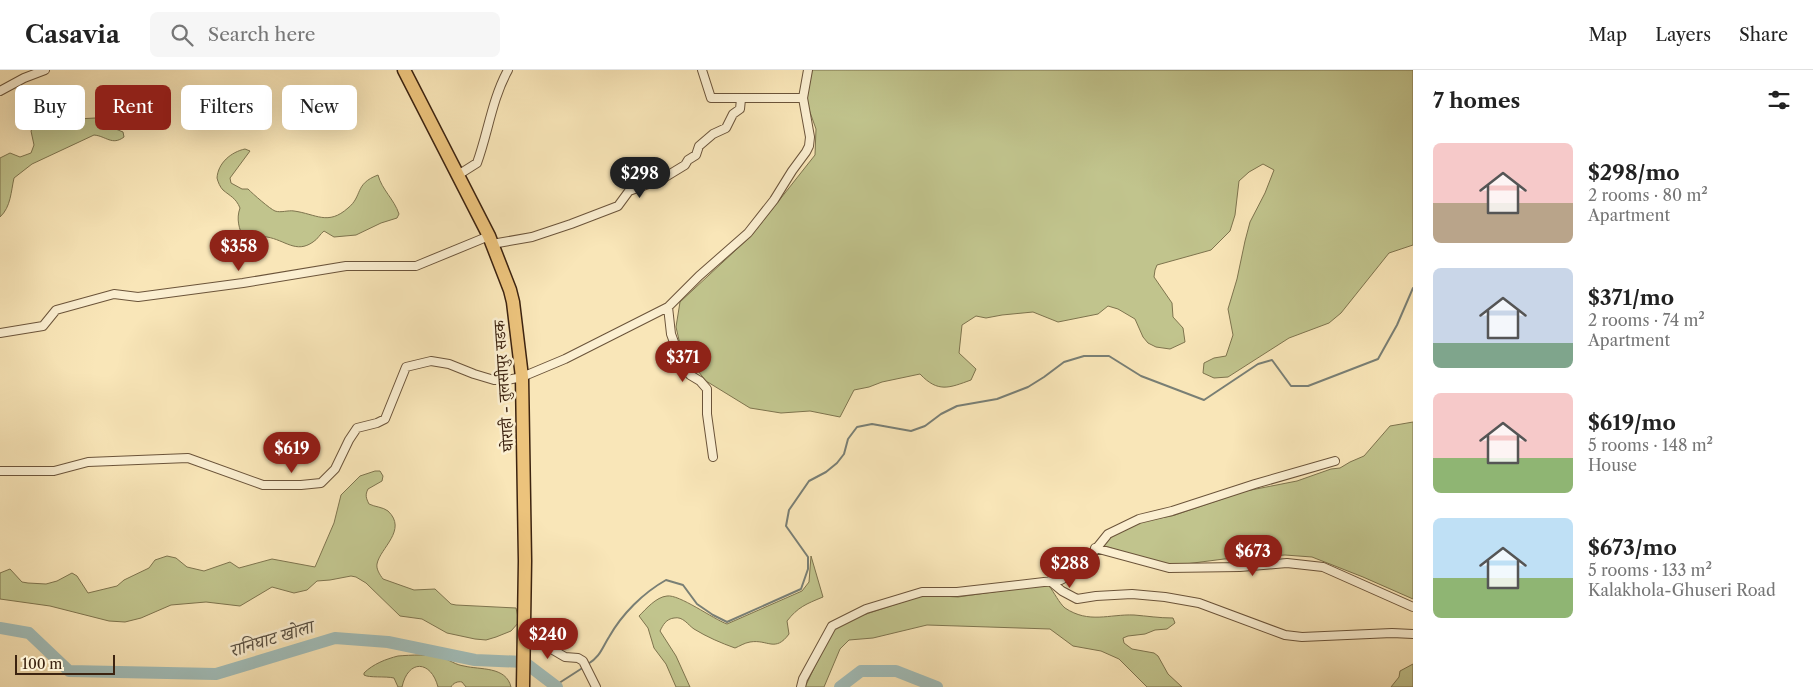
<!DOCTYPE html>
<meta charset="utf-8">
<style>
body{margin:0;font-family:"Libre Caslon Text","Noto Serif Devanagari",serif;background:#f6f6f6;color:#222;height:100vh;display:flex;flex-direction:column;font-size:19px;white-space:nowrap}
*{box-sizing:border-box;margin:0}
p{font-size:16px;color:#767676}
.icon{flex:none;width:28px;height:28px;fill:none;stroke:currentColor;stroke-width:2;stroke-linecap:round;stroke-linejoin:round}
.map{position:relative;flex:1;overflow:hidden}
.panel{display:flex;flex-direction:column;background:#fff;width:400px}
.panel>*{flex:none}
.top-card{position:absolute;left:15px;top:15px;width:475px;height:45px;display:flex;gap:10px}
.scale{position:absolute;left:15px;bottom:12px;width:100px;box-sizing:border-box;padding-left:5px;border:2px solid #3c2310;border-top:0;font-size:14px;line-height:18px;white-space:nowrap;color:#3c2310;-webkit-text-stroke:4px #fbefd1;paint-order:stroke}
.price{position:absolute;translate:-50% -42px;padding:0 11px;border-radius:18px;background:#8f2418;color:#fff;font-size:16px;line-height:32px;filter:drop-shadow(0 1px 2px #0008)}
.price::after{content:'';position:absolute;left:50%;top:30px;width:15px;height:11px;margin-left:-8px;background:inherit;clip-path:polygon(0 0,100% 0,50% 100%)}
.price.selected{background:#222;color:#fff}
ul{padding:0;list-style:none}
li{display:flex;align-items:center;gap:15px;height:125px;padding:0 20px}
li span{display:grid;place-items:center;flex:none;width:140px;height:100px;border-radius:8px;color:#555}
li>.icon{margin-inline-start:auto}
span .icon{width:60px;height:60px;fill:#fffc;stroke-width:1}
li b{font-size:21px}
h2{display:flex;justify-content:space-between;align-items:center;height:60px;padding:0 20px;font-size:21px}
.tag{padding:0 18px;border-radius:8px;background:#fff;box-shadow:0 5px 20px #0002;font-size:18px;line-height:45px}
.tag.selected{background:#8f2418;color:#fff}
header{display:flex;align-items:center;gap:30px;box-sizing:border-box;height:70px;padding:0 25px;background:#fff;border-bottom:1px solid #e0e0e0}
header strong{font-size:24px}
nav{display:flex;gap:28px;margin-inline-start:auto;font-size:18px}
.search{width:350px;height:45px;background:#f6f6f6;display:flex;align-items:center;gap:12px;box-sizing:border-box;padding:0 18px;border-radius:8px;color:#767676;font-size:19px}
main{display:flex;flex:1;min-height:0}
.map>svg:first-child{display:block}
.green{fill:#c1c48d;stroke:#7e744e}
.lines{fill:none;stroke-linecap:round;stroke-linejoin:round}
.stream{stroke:#797f75;stroke-width:2}
.river{stroke:#a1bdb9;stroke-width:12}
.minor-casing{stroke:#6b543a;stroke-width:10}
.primary-casing{stroke:#3c2310;stroke-width:15}
.minor{stroke:#fbefd1;stroke-width:8}
.primary{stroke:#ecc37c;stroke-width:12}
.labels{text-anchor:middle;dominant-baseline:central;stroke-width:5;stroke-linejoin:round;paint-order:stroke}
.street-label{font-size:16px;fill:#3c2310;stroke:#fbefd1}
.water-label{font-size:18px;font-style:italic;fill:#5a5143;stroke:#fbefd1}
</style>
<header>
<strong>Casavia</strong>
<div class="search"><svg class="icon" aria-label="search" viewBox="0 0 24 24"><circle cx="10" cy="10" r="6"/><path d="M15 15l6 6"/></svg>Search here</div>
<nav><a>Map</a><a>Layers</a><a>Share</a></nav>
</header>
<main>
<div class="map">
<svg width="1413" height="617" viewBox="0 0 1413 617">
<rect width="100%" height="100%" fill="#f9e6b8"/>
<filter id="stains"><feTurbulence type="fractalNoise" baseFrequency=".004" numOctaves="4"/><feColorMatrix values="0 0 0 0 .2 0 0 0 0 .09 0 0 0 0 .02 0 0 0 .5 -.17"/></filter>
<radialGradient id="worn" r=".72"><stop offset=".6" stop-color="#630" stop-opacity="0"/><stop offset="1" stop-color="#630" stop-opacity=".3"/></radialGradient>
<!-- green -->
<path class="green" d="M810,0H1413V175L1389,183L1341,243L1329,253L1289,268L1228,307L1214,308L1203,303L1204,293L1214,288L1226,286L1233,265L1228,239L1237,209L1245,171L1250,152L1265,123L1274,100L1263,94L1249,102L1239,111L1235,145L1230,161L1211,180L1157,195L1155,200L1154,207L1172,233L1173,247L1183,258L1185,272L1170,279L1156,277L1148,273L1143,267L1135,249L1118,239L1108,236L1098,244L1058,252L1033,242L1002,245L986,248L976,246L962,255L959,283L976,299L971,310C949,318 938,323 920,304L882,312L869,317L854,320L840,347L810,341L781,343L750,338L706,311L690,291L684,282L679,270L676,257L680,232L751,166L815,85L816,59L806,31Z
M95,48L101,53L123,62L124,67C112,76 106,66 94,65L32,94L14,108C11,121 11,137 0,147V88L10,83L20,87L31,83L34,75L31,61L35,54L43,51L66,53L77,49Z
M245,79L250,81L230,108L231,113L242,119H248C253,124 270,139 275,141C281,143 288,140 294,141C316,144 328,156 348,138C363,126 354,114 378,105C382,120 394,129 399,144L397,148L381,153L356,165L334,167L324,161C320,164 318,169 313,172C296,184 285,170 267,167C259,165 252,172 244,169C239,159 236,149 240,138C236,128 230,126 223,120C220,117 218,112 217,108C218,93 231,82 245,79Z
M1413,352V529L1363,507L1312,487L1285,485L1224,489L1170,496L1101,475L1109,466L1142,451L1172,446L1246,421L1297,411L1331,399L1340,398L1350,392L1364,386L1390,356Z
M375,401H380L383,406L382,411L368,419C365,425 366,428 369,434C375,437 383,437 388,441C408,460 380,478 377,494C376,499 380,505 383,509L414,520L435,519L451,534L456,535L516,538L519,552L511,561L496,567L486,570L475,569L447,563L422,549L400,546L366,513L356,507L351,506L330,510L317,511L307,520L294,523L272,517L240,536L206,532L171,535L141,548L125,552L109,551L50,536L0,529V503L10,499L22,512L28,513L46,514L57,511L72,503L77,506L88,523L117,516L124,510L149,498L155,490L167,486L176,488L187,497L204,501L230,492L239,498L272,489L315,497L334,453L341,425L360,406Z
M811,486L823,527C806,534 798,537 787,551L789,564C775,583 768,569 750,572C744,573 740,576 735,578C721,573 707,567 694,559C688,555 683,546 674,548C666,549 663,555 660,561L676,586L690,617H676L666,594L654,578L648,558L639,546C646,539 656,527 667,526C679,524 713,549 727,554L802,521L809,512Z
M1049,516C1054,522 1059,533 1065,538C1089,554 1109,544 1134,545C1147,546 1159,548 1173,548L1175,553L1167,559L1155,560L1145,564L1128,566L1123,568L1124,573L1132,579L1154,583L1158,586L1168,604L1182,617H1147L1119,589L1101,581L1073,576L1050,559L927,555L873,568L849,570L840,579L824,617H805L830,565L836,558L854,548L924,525L958,527L1028,517Z
M398,586C410,585 431,584 442,587C449,590 456,595 464,596C480,600 506,596 511,617H466L462,612C458,611 453,613 451,617H438C431,590 408,589 402,617H398L394,608C385,606 369,608 364,605V603C373,594 386,589 398,586Z
M1413,594V617H1391L1399,607L1400,601Z"/>
<g class="lines">
<!-- stream -->
<path class="stream" d="M588,594C600,587 602,578 609,567C622,544 643,523 666,510L683,515L697,534L713,545L727,552L801,519L808,499V487L786,456L789,440L809,411L826,402L837,393L844,384L848,369L857,357L872,354L911,361L925,356L941,344L957,336L997,329L1028,317L1044,307L1064,292L1084,286H1109L1141,306L1204,330L1258,294L1272,290L1291,316H1308L1378,289L1397,255L1413,218
M556,615L584,597"/>
<!-- river -->
<path class="river" d="M0,558L29,563L69,601L216,604L335,568L388,572L475,590L524,592L557,617
M840,617L861,601H896L937,617"/>
<defs>
<path id="minor" d="M702,0L711,28H803
M0,21L24,8L45,0
M458,105L477,93C488,63 492,29 508,0
M492,174L532,167L571,154L618,136L629,121L662,109L685,95L688,90L696,85L699,76L713,64L726,58L733,44L740,39L741,29
M668,237L671,264L682,294L690,305L700,311L707,319V344L713,387
M0,263L43,256L56,240L114,224L138,227L243,213L346,196H416L489,166
M0,401H54L88,392L188,388L263,415H301L321,413L335,399L349,370L357,358L377,353L385,349L406,297L431,291L449,294L474,304L494,310H507L522,307L565,289L668,237L699,206L748,163L774,130L792,101L806,82L809,76L810,67L803,28L808,0
M1095,478L1169,498L1240,497L1287,493L1323,497L1413,537
M1050,511L1062,521L1077,529L1096,526L1132,524L1165,527L1199,533L1285,565L1302,567L1392,563L1413,564
M524,565L536,570L565,587L578,588L583,591L596,617
M801,617L803,609L832,556L866,539L922,522H957L1061,510L1079,500L1108,464L1139,449L1172,441L1255,414L1335,391"/>
<path id="primary" d="M404,0L489,166L510,220L513,232L522,307L525,491L523,617"/>
</defs>
<!-- minor casing -->
<use href="#minor" class="minor-casing"/>
<!-- primary casing -->
<use href="#primary" class="primary-casing"/>
<!-- minor -->
<use href="#minor" class="minor"/>
<!-- primary -->
<use href="#primary" class="primary"/>
</g>
<g class="labels">
<!-- street labels -->
<g class="street-label">
<text transform="translate(503 316) rotate(-94)">घोराही - तुलसीपुर सडक</text>
</g>
<!-- water labels -->
<g class="water-label">
<text transform="translate(271 569) rotate(-17)">रानिघाट खोला</text>
</g>
</g>
<rect width="100%" height="100%" filter="url(#stains)"/>
<rect width="100%" height="100%" fill="url(#worn)"/>
</svg>
<div class="scale">100 m</div>
<b class="price selected" style="left:640px;top:129px">$298</b>
<b class="price" style="left:239px;top:202px">$358</b>
<b class="price" style="left:683px;top:313px">$371</b>
<b class="price" style="left:292px;top:404px">$619</b>
<b class="price" style="left:1253px;top:507px">$673</b>
<b class="price" style="left:1070px;top:519px">$288</b>
<b class="price" style="left:548px;top:590px">$240</b>
<div class="top-card">
<a class="tag">Buy</a>
<a class="tag selected">Rent</a>
<a class="tag">Filters</a>
<a class="tag">New</a>
</div>
</div>
<section class="panel">
<h2>7 homes<svg class="icon" aria-label="filters" viewBox="0 0 24 24"><path d="M4 7h16M4 17h16"/><circle cx="9" cy="7" r="2"/><circle cx="15" cy="17" r="2"/></svg></h2>
<ul>
<li><span style="background:linear-gradient(#f6c9c9 60%,#b9a48a 0)"><svg class="icon" aria-label="home" viewBox="0 0 24 24"><path d="M3 11l9-7 9 7M6 9v11h12V9"/></svg></span><div><b>$298/mo</b><p>2 rooms · 80 m²</p><p>Apartment</p></div></li>
<li><span style="background:linear-gradient(#c9d6e8 75%,#7fa58c 0)"><svg class="icon" aria-label="home" viewBox="0 0 24 24"><path d="M3 11l9-7 9 7M6 9v11h12V9"/></svg></span><div><b>$371/mo</b><p>2 rooms · 74 m²</p><p>Apartment</p></div></li>
<li><span style="background:linear-gradient(#f6c9c9 65%,#8fb573 0)"><svg class="icon" aria-label="home" viewBox="0 0 24 24"><path d="M3 11l9-7 9 7M6 9v11h12V9"/></svg></span><div><b>$619/mo</b><p>5 rooms · 148 m²</p><p>House</p></div></li>
<li><span style="background:linear-gradient(#bfe0f5 60%,#8fb573 0)"><svg class="icon" aria-label="home" viewBox="0 0 24 24"><path d="M3 11l9-7 9 7M6 9v11h12V9"/></svg></span><div><b>$673/mo</b><p>5 rooms · 133 m²</p><p>Kalakhola-Ghuseri Road</p></div></li>
</ul>
</section>
</main>
